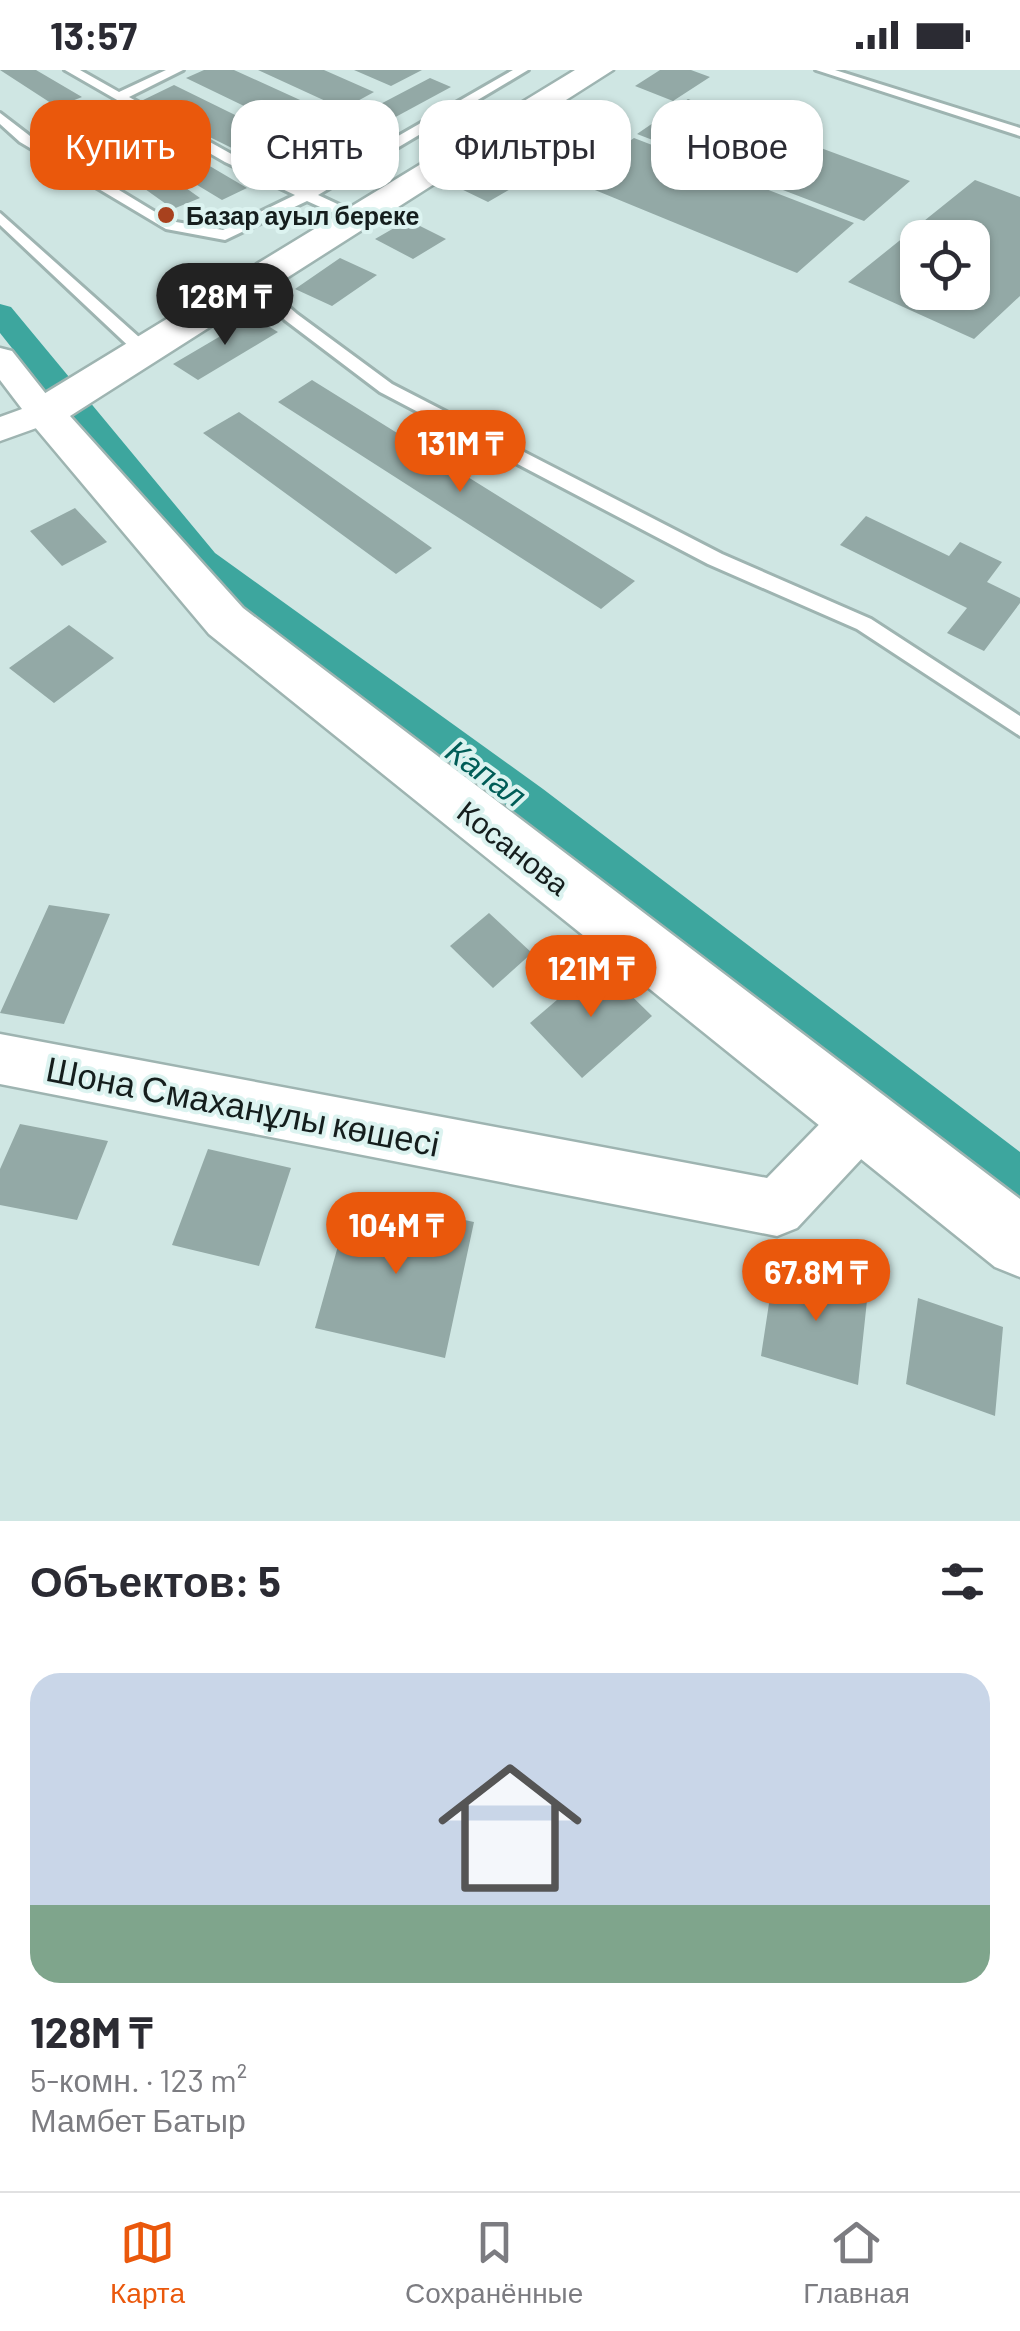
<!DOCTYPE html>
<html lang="ru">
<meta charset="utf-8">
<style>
body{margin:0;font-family:Barlow,sans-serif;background:#f2f2f3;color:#2b2b33;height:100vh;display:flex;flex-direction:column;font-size:38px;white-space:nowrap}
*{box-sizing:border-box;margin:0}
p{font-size:32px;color:#7c7c81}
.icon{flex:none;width:55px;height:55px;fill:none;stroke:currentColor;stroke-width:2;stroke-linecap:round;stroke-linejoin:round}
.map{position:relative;height:1451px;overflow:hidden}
.drawer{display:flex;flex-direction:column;background:#fff;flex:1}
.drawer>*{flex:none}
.guide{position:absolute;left:30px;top:30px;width:960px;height:90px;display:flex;gap:20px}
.fabs{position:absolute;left:900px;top:150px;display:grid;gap:20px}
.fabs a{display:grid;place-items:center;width:90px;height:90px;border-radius:20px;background:#fff;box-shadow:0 2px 8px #0004;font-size:50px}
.price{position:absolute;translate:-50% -85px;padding:0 22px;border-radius:35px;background:#ea580c;color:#fff;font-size:32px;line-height:65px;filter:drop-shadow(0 2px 5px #0008)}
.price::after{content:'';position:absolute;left:50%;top:60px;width:30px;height:22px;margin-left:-15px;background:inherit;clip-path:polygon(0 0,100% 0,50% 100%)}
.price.selected{background:#222;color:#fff}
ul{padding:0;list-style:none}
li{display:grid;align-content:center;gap:20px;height:530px;padding:0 30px}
li span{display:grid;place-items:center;height:310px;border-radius:30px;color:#555}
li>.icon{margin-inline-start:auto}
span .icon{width:180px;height:180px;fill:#fffc;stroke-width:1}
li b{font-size:42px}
h2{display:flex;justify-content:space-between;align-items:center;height:120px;padding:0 30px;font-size:42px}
.pill{padding:0 35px;border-radius:30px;background:#fff;box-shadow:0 2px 8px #0004;font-size:35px;line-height:90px}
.pill.selected{background:#ea580c;color:#fff}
.status{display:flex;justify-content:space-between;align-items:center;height:70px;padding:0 50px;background:#fff;direction:ltr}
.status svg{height:28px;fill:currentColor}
.tabs{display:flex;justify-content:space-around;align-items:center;height:140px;border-top:2px solid #e1e1e2;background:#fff;font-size:28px;color:#7c7c81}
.tabs a{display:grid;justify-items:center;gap:5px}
.tabs .selected{color:#ea580c}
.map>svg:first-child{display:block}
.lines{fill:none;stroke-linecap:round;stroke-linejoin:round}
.canal{fill:#3da69e;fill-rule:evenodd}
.building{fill:#93a9a6;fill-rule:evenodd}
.service-casing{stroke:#9eb4b1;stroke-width:6}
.minor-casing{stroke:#9eb4b1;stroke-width:5}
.tertiary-casing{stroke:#9eb4b1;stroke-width:5}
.service{fill:#fff;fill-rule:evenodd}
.minor{fill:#fff;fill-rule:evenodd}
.tertiary{fill:#fff;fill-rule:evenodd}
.poi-dot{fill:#a8411e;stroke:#dcf3f0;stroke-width:4}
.labels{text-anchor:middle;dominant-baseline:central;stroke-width:8;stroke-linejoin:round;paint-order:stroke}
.far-poi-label{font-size:25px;font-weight:bold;fill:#151e1d;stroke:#dcf3f0;text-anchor:start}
.street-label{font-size:30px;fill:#151e1d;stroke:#dcf3f0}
.water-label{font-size:32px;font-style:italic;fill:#005d57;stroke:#dcf3f0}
.near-street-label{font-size:35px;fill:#151e1d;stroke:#dcf3f0}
</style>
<div class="status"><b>13:57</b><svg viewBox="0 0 49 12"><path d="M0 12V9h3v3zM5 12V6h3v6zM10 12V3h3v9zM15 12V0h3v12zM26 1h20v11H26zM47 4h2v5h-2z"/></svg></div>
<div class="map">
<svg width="1020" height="1451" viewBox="0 0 1020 1451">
<rect width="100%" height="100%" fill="#cfe6e3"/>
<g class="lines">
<!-- canal -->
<path class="canal" d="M0,234L11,237L215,483L543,719L1020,1082V1141L1002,1133L513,745L189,501L0,263Z"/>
</g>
<!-- building -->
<path class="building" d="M0,0H36L82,27L57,37Z
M204,0H234L333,45L300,63L186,8Z
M258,0H324L374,22L343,39Z
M354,0H422L391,16Z
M660,0H691L710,7L673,31L635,16Z
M430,8L451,17L390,50L369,40Z
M174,15L288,71L254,89L139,32Z
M688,29L910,111L864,151L637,64Z
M101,32L247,118L222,130L76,42Z
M77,49L91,56L72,65L58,58Z
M337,55L358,65L290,101L270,91Z
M634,68L854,153L797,203L573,111Z
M530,76L581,96L559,111L507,90Z
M493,96L524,111L488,132L457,117Z
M165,103L200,128L173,139L138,114Z
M975,110L1020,127V226L974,269L848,212ZM918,168H972V222H918Z
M408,150L446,169L413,189L375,169Z
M340,188L377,205L332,236L295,219Z
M253,247L278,262L198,310L173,294Z
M312,310L635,511L601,539L278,332Z
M239,342L432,478L396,504L203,363Z
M75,438L107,472L62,496L30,461Z
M866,446L949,486L960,472L1002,492L987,512L1020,528V533L984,581L947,563L967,538L840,475Z
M69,555L114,588L54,633L9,598Z
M49,835L110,844L64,954L0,943Z
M489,843L532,883L493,918L450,876Z
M599,894L652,946L582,1008L530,953Z
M20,1054L108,1071L77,1150L0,1135V1099Z
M208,1079L291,1098L259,1196L172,1175Z
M352,1126L474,1152L445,1288L315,1258Z
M775,1194L868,1221L858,1315L761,1286Z
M918,1228L1003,1257L995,1346L906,1314Z"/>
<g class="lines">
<defs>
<path id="service" d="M65,0H80L119,22L166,0H183L129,27L235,86L306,119L513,0H528L318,125L361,145V151H351L307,131L225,170L166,159L20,72L0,54V43L30,66L170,151L223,160L295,125L225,92Z
M816,0H835L1020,58V66Z
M0,143L149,276V284H137L0,155Z
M256,208L297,244L392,314L722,484L871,549L1020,646V666L857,559L708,494L380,322L285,250L248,213Z"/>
<path id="minor" d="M0,278L12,281L61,343L56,351L0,371V347L22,339L0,310Z
M0,964L767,1108L843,1030L862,1023L881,1030L889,1049L881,1068L797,1158L777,1166L0,1014Z"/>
<path id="tertiary" d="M575,0H613L70,346L243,538L1020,1129V1207L995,1197L209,564L23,343L29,333Z"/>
</defs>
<!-- service casing -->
<use href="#service" class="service-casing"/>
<!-- minor casing -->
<use href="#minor" class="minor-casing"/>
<!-- tertiary casing -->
<use href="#tertiary" class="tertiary-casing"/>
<!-- service -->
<use href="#service" class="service"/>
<!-- minor -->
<use href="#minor" class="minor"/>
<!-- tertiary -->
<use href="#tertiary" class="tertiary"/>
</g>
<!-- markers -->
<circle class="poi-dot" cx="166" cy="145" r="10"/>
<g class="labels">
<!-- far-poi labels -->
<g class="far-poi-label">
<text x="186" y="145">Базар ауыл береке</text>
</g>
<!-- street labels -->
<g class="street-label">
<text transform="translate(514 777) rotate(38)">Косанова</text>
</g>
<!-- water labels -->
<g class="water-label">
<text transform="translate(487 702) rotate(36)">Капал</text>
</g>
<!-- near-street labels -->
<g class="near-street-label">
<text transform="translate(243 1035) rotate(11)">Шона Смаханұлы көшесі</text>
</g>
</g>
</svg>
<div class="fabs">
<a><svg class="icon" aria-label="locate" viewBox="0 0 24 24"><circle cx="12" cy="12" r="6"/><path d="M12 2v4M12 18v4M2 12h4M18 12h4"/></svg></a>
</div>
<b class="price selected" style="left:225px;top:278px">128M ₸</b>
<b class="price" style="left:460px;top:425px">131M ₸</b>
<b class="price" style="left:591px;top:950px">121M ₸</b>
<b class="price" style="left:396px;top:1207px">104M ₸</b>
<b class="price" style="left:816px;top:1254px">67.8M ₸</b>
<div class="guide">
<a class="pill selected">Купить</a>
<a class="pill">Снять</a>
<a class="pill">Фильтры</a>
<a class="pill">Новое</a>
</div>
</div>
<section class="drawer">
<h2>Объектов: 5<svg class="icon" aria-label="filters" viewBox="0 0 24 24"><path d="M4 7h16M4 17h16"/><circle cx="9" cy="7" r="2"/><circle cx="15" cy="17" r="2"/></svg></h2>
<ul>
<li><span style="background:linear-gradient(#c9d6e8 75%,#7fa58c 0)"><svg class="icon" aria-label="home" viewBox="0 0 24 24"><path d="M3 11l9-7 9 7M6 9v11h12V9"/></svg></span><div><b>128M ₸</b><p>5-комн. · 123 m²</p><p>Мамбет Батыр</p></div></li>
</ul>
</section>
<nav class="tabs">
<a class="selected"><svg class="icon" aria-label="map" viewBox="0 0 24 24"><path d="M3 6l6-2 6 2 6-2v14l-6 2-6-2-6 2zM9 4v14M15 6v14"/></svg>Карта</a>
<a><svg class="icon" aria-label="saved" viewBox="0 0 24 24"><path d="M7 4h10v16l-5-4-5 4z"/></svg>Сохранённые</a>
<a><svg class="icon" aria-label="home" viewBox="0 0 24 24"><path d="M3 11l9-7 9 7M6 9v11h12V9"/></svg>Главная</a>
</nav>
